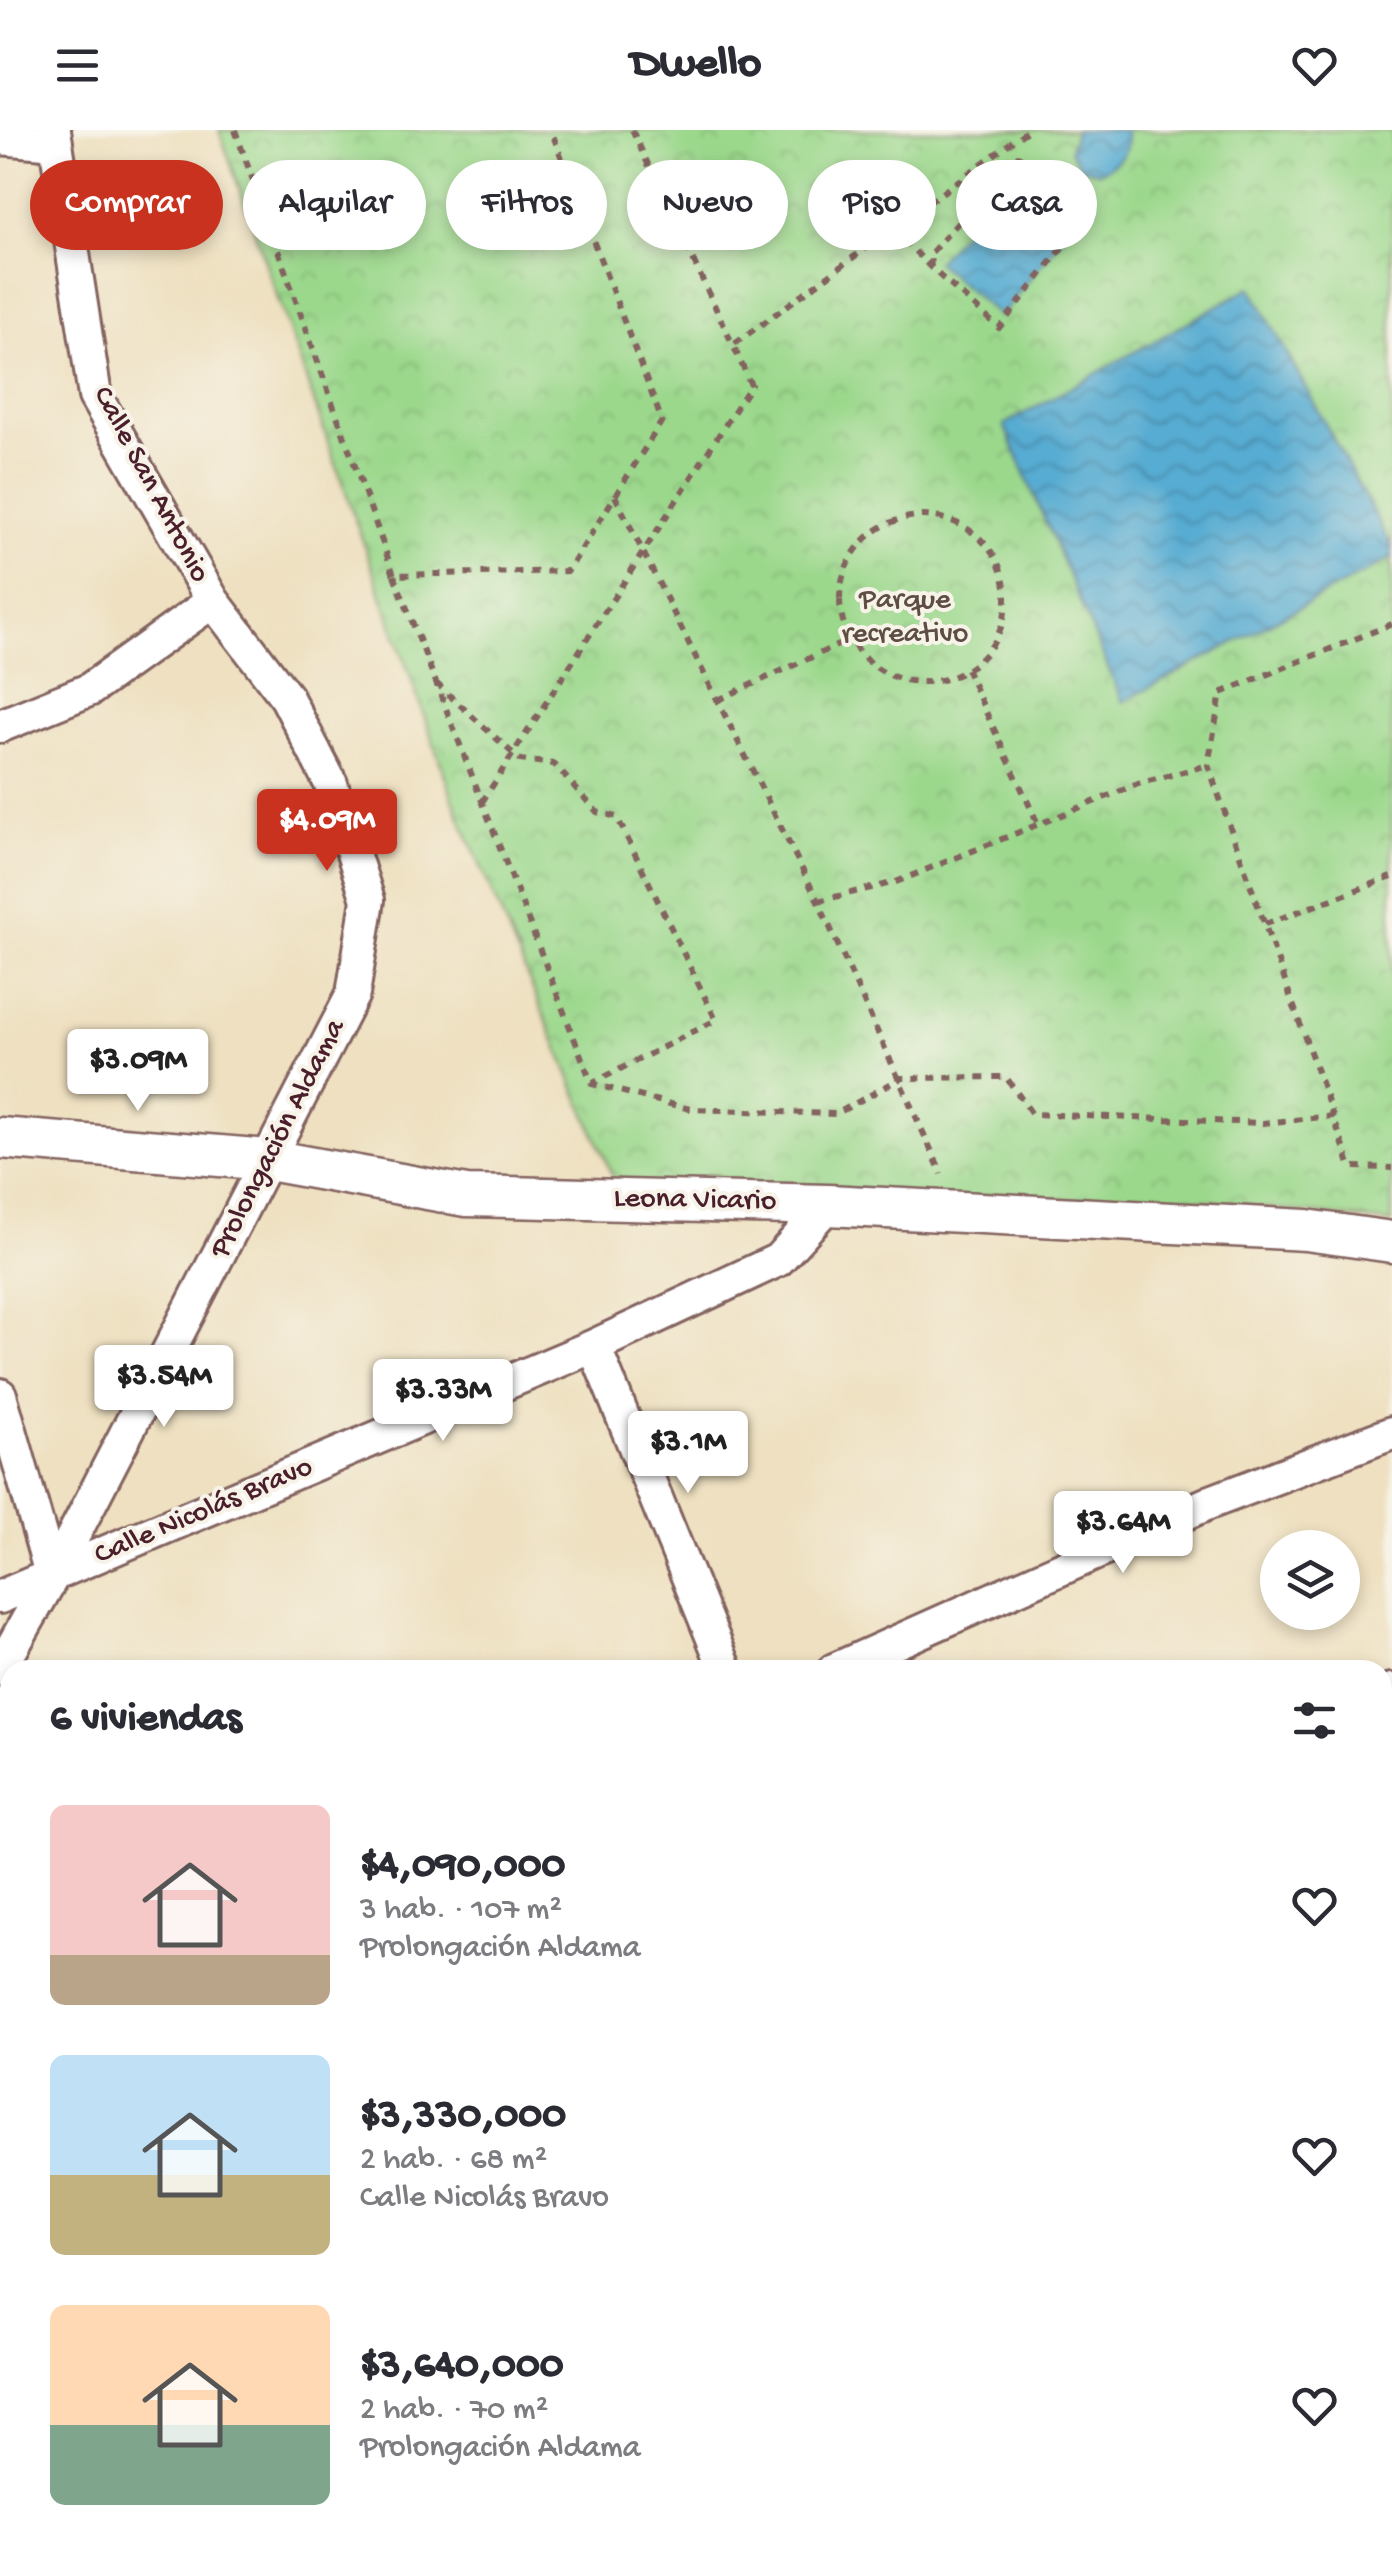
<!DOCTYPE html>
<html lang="es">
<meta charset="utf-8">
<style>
body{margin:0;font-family:"Gochi Hand",sans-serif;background:#f7f7f7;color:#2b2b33;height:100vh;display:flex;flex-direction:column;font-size:38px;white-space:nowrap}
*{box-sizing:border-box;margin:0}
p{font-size:32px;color:#7c7c81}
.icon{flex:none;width:55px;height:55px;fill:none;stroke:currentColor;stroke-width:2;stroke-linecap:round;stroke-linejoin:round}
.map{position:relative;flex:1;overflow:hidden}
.sheet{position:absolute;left:0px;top:1530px;width:1392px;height:892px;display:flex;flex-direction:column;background:#fff;border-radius:30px 30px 0 0;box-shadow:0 5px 15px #0003}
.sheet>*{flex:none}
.top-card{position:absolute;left:30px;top:30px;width:1332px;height:90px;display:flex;gap:20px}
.controls{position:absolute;left:1260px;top:1400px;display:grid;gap:20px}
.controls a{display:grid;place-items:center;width:100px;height:100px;border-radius:50%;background:#fff;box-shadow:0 5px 15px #0003;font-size:50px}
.price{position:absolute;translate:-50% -85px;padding:0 22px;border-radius:10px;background:#fff;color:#222;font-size:32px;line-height:65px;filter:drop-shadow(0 2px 5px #0008)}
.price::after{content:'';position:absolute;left:50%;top:60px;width:30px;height:22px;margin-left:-15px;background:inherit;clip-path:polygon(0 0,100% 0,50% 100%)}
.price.current{background:#c8321e;color:#fff}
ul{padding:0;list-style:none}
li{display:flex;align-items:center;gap:30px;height:250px;padding:0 50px}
li span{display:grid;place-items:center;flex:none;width:280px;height:200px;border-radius:15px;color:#555}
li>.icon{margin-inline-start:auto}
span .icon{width:120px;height:120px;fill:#fffc;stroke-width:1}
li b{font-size:42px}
h2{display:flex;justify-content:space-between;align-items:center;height:120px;padding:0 50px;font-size:42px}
.pill{padding:0 35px;border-radius:45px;background:#fff;box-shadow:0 5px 15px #0003;font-size:35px;line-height:90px}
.pill.current{background:#c8321e;color:#fff}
header{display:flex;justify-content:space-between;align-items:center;height:130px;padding:0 50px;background:#fff;font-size:45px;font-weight:700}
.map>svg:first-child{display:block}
.park{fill:url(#park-crowns);stroke:#727c5c;stroke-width:2.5}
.water{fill:url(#water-waves);stroke:#50667e;stroke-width:2.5}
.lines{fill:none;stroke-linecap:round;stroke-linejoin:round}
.minor-casing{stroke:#83635f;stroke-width:38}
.tertiary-casing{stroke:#83635f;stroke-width:45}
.path{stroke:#83635f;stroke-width:6;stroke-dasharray:8 8;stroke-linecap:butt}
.minor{stroke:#fff;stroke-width:32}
.tertiary{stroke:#fff;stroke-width:40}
.labels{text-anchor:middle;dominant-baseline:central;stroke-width:8;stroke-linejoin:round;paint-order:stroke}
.street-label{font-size:30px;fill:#4a1f2b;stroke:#f7f3e8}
.park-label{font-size:30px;fill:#5e4d43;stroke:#f7f3e8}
</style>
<header><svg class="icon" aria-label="menu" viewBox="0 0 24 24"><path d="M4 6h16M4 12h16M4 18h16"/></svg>Dwello<svg class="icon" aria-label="heart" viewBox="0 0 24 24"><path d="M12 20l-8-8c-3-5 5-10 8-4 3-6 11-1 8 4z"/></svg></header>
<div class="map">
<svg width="1392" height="2421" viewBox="0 0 1392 2421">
<defs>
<pattern id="park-crowns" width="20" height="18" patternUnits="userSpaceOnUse" patternTransform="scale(2.5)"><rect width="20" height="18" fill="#9bd88c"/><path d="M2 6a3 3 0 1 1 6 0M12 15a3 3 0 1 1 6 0" fill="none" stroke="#87b979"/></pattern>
<pattern id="water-waves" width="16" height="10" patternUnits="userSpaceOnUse" patternTransform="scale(2.5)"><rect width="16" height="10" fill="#56acd2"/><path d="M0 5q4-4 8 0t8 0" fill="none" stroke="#498bab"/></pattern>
</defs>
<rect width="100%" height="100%" fill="#f7f3e8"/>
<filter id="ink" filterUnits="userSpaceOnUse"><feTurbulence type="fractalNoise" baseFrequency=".01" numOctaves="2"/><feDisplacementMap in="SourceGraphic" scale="20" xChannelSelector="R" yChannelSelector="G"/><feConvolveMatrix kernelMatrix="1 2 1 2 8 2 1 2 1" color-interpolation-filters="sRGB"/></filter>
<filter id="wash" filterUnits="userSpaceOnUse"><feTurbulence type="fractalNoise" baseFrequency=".0048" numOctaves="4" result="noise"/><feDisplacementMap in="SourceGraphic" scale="40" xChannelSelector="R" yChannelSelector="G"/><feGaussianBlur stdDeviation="2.25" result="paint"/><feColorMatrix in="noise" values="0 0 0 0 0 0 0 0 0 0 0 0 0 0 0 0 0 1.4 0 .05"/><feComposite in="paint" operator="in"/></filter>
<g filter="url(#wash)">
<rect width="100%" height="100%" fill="#eee0c0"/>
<!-- park -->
<path class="park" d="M219,0H1392V1093L1201,1070L953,1069L617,1057L458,683Z"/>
<!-- water -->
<path class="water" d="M1075,0H1125C1131,23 1119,32 1100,42L1081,37L1070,21Z
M1021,36L1084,79L1000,187L936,132Z
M1251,157L1392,417V428L1123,572L1004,295Z"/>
</g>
<g filter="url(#ink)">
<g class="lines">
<defs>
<path id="minor" d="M0,8L56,13
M0,596L89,560L213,471
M594,1216L726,1540
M0,1265L52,1447
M0,1467L594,1216L778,1130L828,1075
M0,1539L52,1447L353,864L368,770L331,654L287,568L213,471L95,266L54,0
M834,1540L1211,1372L1392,1303
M1382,1564L1392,1560
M1382,1715L1392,1714
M0,1889L10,1885
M0,2137L10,2132
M1382,2173L1392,2170
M0,2350L10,2378
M1382,2394L1392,2419
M22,2412L25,2421
M440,2412L443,2421
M749,2412L753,2421
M1040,2412L1043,2421
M197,2421L212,2412"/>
<path id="tertiary" d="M0,1008L269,1030L466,1066L828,1075L1306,1100L1392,1112"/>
</defs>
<!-- minor casing -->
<use href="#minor" class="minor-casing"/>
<!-- tertiary casing -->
<use href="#tertiary" class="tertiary-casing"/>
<!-- path -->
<path class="path" d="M235,0L394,445L568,441L662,291L551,0
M632,0L733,215L1028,0
M893,98L931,138L999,198L1094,78L1018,26L930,124L931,138
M615,366L818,771L942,1044
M840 469a83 83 0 1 1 166 0a83 83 0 1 1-166 0Z
M394,445L592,954L690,979L836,984L901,948L1006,947L1032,984L1263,993L1333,986
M1392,494L1221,563L1208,635L1351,1037L1392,1038
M966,539L1038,694
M436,553L520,630L554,634L597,682L617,687L716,890L593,953
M718,570L849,510
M482,672L751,255L733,215
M818,771L896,752L1138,654L1208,635
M1265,794L1392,747"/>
<!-- minor -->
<use href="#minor" class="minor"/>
<!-- tertiary -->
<use href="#tertiary" class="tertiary"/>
</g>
</g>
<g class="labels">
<!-- street labels -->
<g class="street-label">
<text transform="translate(150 355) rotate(62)">Calle San Antonio</text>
<text transform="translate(279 1009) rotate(-63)">Prolongación Aldama</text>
<text transform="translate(695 1071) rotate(1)">Leona Vicario</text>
<text transform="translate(204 1382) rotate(-23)">Calle Nicolás Bravo</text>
</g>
<!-- park labels -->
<g class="park-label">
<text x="905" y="471">Parque<tspan x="905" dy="34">recreativo</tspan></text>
</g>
</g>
</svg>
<div class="controls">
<a><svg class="icon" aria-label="layers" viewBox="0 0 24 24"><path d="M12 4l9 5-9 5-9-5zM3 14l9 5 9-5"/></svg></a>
</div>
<b class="price current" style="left:327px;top:744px">$4.09M</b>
<b class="price" style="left:138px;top:984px">$3.09M</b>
<b class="price" style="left:164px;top:1300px">$3.54M</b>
<b class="price" style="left:443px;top:1314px">$3.33M</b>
<b class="price" style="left:688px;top:1366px">$3.1M</b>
<b class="price" style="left:1123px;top:1446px">$3.64M</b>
<div class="top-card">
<a class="pill current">Comprar</a>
<a class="pill">Alquilar</a>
<a class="pill">Filtros</a>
<a class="pill">Nuevo</a>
<a class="pill">Piso</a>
<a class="pill">Casa</a>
</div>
<section class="sheet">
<h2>6 viviendas<svg class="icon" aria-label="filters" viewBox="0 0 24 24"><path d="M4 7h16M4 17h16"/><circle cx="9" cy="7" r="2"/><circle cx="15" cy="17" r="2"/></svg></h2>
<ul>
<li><span style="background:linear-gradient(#f6c9c9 75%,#b9a48a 0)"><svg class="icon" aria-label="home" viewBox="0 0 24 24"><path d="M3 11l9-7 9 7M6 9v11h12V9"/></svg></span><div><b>$4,090,000</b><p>3 hab. · 107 m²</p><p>Prolongación Aldama</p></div><svg class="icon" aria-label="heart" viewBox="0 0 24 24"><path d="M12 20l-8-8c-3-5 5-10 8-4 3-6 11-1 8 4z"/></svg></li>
<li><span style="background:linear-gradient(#bfe0f5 60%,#c2b280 0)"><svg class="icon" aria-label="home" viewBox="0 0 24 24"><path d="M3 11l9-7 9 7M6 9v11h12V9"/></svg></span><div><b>$3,330,000</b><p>2 hab. · 68 m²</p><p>Calle Nicolás Bravo</p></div><svg class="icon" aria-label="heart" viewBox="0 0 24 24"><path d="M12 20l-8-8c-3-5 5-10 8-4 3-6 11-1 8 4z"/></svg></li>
<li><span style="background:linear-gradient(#ffd9b3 60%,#7fa58c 0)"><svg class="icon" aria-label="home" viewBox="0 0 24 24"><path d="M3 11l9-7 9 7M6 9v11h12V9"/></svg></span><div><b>$3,640,000</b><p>2 hab. · 70 m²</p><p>Prolongación Aldama</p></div><svg class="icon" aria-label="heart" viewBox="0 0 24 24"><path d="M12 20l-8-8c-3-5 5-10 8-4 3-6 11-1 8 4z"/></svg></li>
</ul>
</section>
</div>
